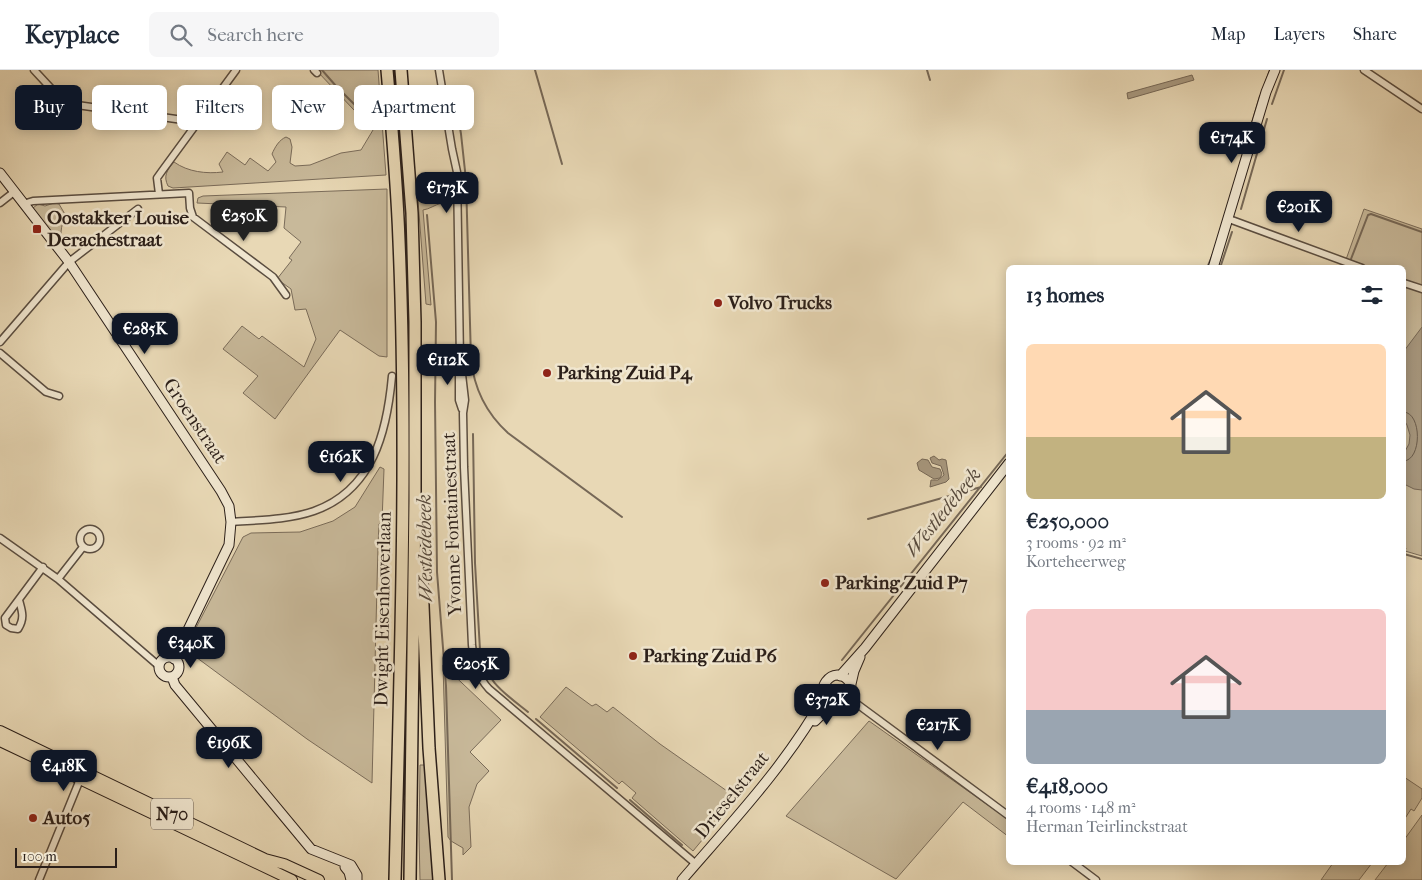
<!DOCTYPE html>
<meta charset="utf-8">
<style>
body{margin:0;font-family:"IM FELL French Canon",serif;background:#f6f6f7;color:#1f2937;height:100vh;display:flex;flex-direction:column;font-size:19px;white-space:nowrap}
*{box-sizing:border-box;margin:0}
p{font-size:16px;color:#747a83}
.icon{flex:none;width:28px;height:28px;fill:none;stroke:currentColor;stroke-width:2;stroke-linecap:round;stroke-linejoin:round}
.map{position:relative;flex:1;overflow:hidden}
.drawer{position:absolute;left:1006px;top:195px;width:400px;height:600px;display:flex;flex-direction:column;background:#fff;border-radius:8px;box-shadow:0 2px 12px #0003}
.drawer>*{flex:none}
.guide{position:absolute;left:15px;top:15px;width:475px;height:45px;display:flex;gap:10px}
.scale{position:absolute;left:15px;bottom:12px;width:102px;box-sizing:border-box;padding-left:5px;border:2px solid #2b1f19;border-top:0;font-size:14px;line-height:18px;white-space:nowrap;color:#2b1f19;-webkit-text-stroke:4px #f0e6cf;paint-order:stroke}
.price{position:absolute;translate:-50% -42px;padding:0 11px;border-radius:10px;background:#111827;color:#fff;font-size:16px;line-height:32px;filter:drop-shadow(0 1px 2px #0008)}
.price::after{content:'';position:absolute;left:50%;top:30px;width:15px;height:11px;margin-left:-8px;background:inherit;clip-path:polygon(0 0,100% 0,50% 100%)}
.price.active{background:#222;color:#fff}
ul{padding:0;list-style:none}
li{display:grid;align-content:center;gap:10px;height:265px;padding:0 20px}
li span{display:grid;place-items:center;height:155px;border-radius:8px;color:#555}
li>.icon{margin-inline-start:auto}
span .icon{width:90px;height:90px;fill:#fffc;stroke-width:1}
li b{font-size:21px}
h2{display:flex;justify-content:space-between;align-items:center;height:60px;padding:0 20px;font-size:21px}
.tag{padding:0 18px;border-radius:8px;background:#fff;box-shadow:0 2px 12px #0003;font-size:18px;line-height:45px}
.tag.active{background:#111827;color:#fff}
header{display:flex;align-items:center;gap:30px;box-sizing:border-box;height:70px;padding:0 25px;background:#fff;border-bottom:1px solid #e0e1e3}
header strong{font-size:24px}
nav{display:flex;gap:28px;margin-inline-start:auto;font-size:18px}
.search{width:350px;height:45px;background:#f6f6f7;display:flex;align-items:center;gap:12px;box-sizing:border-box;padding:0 18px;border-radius:8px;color:#747a83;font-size:19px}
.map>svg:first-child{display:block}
.green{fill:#c8b99a;stroke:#7a6c5a}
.water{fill:#a89980;stroke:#766857}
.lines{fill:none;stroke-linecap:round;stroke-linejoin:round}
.shore{stroke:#6a5c4c;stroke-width:1}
.stream{stroke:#766857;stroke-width:2}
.street-casing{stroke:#5a4d40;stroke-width:9}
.secondary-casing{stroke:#2b1f19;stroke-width:11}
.primary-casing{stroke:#2b1f19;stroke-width:12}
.highway-casing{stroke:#2b1f19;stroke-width:14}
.street{stroke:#f0e6cf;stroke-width:6}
.secondary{stroke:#f0e6cf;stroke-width:9}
.primary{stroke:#e8d8b5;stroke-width:10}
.highway{stroke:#e8d8b5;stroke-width:11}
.poi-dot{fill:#8f2418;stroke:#f0e6cf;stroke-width:2}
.labels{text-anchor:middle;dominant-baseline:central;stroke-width:5;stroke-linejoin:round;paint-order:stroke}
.shield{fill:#f0e6cf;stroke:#665b50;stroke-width:1}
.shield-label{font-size:18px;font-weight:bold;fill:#2b1f19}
.poi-label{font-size:19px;font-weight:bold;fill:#2b1f19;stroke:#f0e6cf;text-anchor:start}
.street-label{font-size:19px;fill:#2b1f19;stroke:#f0e6cf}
.water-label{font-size:20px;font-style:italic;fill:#574a3d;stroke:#f0e6cf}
</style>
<header>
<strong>Keyplace</strong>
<div class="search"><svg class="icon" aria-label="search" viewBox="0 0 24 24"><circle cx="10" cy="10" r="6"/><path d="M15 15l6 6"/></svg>Search here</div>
<nav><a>Map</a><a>Layers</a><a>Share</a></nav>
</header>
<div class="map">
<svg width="1422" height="810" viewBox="0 0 1422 810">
<rect width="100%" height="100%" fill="#e8d8b5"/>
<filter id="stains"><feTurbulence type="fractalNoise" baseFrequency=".004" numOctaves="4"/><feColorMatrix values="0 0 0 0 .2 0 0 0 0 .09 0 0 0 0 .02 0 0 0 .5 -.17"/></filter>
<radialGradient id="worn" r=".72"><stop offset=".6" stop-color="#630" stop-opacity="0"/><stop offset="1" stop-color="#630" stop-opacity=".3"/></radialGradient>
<!-- green -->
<path class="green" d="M316,0H378L386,105L173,118L168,116C163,106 167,100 174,92C188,102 206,104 223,102L219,94L227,82L245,95L250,88L268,101L276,92L272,84C275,77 279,70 286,67L290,69L292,77L290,93L295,96L310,95L341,83L361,80L373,60Z
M417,117H430L436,128L442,133C434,135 430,139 423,140L431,235L426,234Z
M387,119V287L379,286L340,260L275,349L243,323L258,306L223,279L242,256L259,269L262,266L304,297L316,269L306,239L295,240L291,219L277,209L292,190L289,188L301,172L284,158L286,137L197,133L198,128L203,126Z
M54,133L59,134L66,146C60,156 60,166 63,177L34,142L33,138L38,134L45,136Z
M1364,139L1422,159V486L1405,481L1406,478L1404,477V198H1343Z
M380,397L384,399L382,452L379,454L378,476L372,713L307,669L185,579L243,467L251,463L300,462L333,451L355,437Z
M443,595L501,650L470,682L489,701L477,714L469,737L471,777L463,785V778L451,771L448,767Z
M566,617L592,636L596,634L607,642L613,637L660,674L737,728L693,781L632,728L636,723L622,711L619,714L540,647Z
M869,651L1009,750V767L963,732L896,809L786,746Z
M420,695H427L435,810H420L419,765Z
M1404,707L1422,719V728L1414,741L1411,739L1404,750Z
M1422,745V810H1375L1388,793L1404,792V770Z
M1333,793L1334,792L1372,793L1359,810H1321Z"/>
<!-- water -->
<path class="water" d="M1192,5L1194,10L1128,29L1127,23Z
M1422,257V420L1414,419L1404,414V383L1409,374L1410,365L1407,355L1404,350V281Z
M934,386L939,390L942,389L946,390L949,409L946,412L930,417L931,410H938L944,405L941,396L932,393L930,388Z
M922,389L928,390L932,397L940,399L942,404L940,408L934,409L919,400L917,393Z"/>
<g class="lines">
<!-- shore -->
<path class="shore" d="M1404,342C1422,343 1422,390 1404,391"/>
<!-- stream -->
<path class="stream" d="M322,0L336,16L358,38
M535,0L562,94
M927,0L930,10
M1265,14L1270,0
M452,18L454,22L461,64L466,110L471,289C474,319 486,343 508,363L622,447
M1272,34L1284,0
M1243,83L1260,26
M1241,139L1267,49
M427,145L436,252L435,332L437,502L446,616L452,810
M1351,189L1368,145L1371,144L1422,162
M1207,198L1213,184
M1220,198L1232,162
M473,364L475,493L480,580C485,611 504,623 528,642
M868,449L981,417
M1404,484L1422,489
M842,590L1009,381
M536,649L617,718
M630,730L682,775"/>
<defs>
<path id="street" d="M34,0L60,28L70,34L197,52
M314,0L317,3
M439,0L452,79L457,102L460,290
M1364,0L1422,39
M159,124L157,108L162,101L236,0
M0,133L14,122
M23,134L33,131L189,123L190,138L193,147L273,207L286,225
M1229,149L1362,198
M1404,213L1422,219
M0,272L69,192L138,139
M0,283L46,322L59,326
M460,287L465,330L463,343L464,397L472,575C474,593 477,606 489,619L696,794
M459,302V330L462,339
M231,452C258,450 288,450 314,441C373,420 387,362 392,306
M80 469a10 10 0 1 1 20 0a10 10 0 1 1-20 0Z
M0,468L58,509L159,596
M58,509L83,477
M19,530C22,541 25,548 18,559L11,558L6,555L5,548L43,497
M849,628L1009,746
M1072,792L1096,810
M39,810L81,707"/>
<path id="secondary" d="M0,103L69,192L221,421L229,436L231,452L229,475L174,589
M1213,198L1266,22L1275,0
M159 597a10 10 0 1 1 20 0a10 10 0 1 1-20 0Z
M840,606L865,578L1009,393
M172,607L175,615L311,779L351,795L357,805V810
M851,614L854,601L860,587
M815,651L829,637L844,633L850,626L851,614C834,587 806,628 837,634
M345,797L349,802L351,810
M682,810C732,752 787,694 824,627"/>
<path id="primary" d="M0,661L265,789L284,794L319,810
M0,671L292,810"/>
<path id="highway" d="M387,0C392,57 397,114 399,171C408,384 400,597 395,810
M401,0L412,143L415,252V431L410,810
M421,488L429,678L439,810"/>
</defs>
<!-- street casing -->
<use href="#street" class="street-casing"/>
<!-- secondary casing -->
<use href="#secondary" class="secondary-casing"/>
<!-- primary casing -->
<use href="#primary" class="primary-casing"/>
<!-- highway casing -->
<use href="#highway" class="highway-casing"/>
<!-- street -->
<use href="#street" class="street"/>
<!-- secondary -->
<use href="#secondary" class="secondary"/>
<!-- primary -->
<use href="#primary" class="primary"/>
<!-- highway -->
<use href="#highway" class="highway"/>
</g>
<!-- markers -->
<g class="poi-dot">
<rect x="32" y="154" width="10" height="10" rx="2.5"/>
<circle cx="718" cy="233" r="5"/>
<circle cx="547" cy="303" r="5"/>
<circle cx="825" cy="513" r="5"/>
<circle cx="633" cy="586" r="5"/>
<circle cx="33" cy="748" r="5"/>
</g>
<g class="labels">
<!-- shield labels -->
<rect class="shield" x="151" y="728.5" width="42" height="31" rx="4"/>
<g class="shield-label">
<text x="172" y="744">N70</text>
</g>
<!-- poi labels -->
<g class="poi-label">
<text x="47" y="148">Oostakker Louise<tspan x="47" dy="22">Derachestraat</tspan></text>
<text x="728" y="233">Volvo Trucks</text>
<text x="557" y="303">Parking Zuid P4</text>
<text x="835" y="513">Parking Zuid P7</text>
<text x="643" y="586">Parking Zuid P6</text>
<text x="43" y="748">Auto5</text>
</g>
<!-- street labels -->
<g class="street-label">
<text transform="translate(195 351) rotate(56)">Groenstraat</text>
<text transform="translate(452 454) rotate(-92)">Yvonne Fontainestraat</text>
<text transform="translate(383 539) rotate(-89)">Dwight Eisenhowerlaan</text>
<text transform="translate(732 725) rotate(-51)">Drieselstraat</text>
</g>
<!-- water labels -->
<g class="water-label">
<text transform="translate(943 442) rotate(-51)">Westledebeek</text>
<text transform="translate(425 478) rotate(-91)">Westledebeek</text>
</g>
</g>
<rect width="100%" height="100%" filter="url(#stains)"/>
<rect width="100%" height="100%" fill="url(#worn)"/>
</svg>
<div class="scale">100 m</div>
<b class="price" style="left:1232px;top:94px">€174K</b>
<b class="price" style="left:447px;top:144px">€173K</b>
<b class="price" style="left:1299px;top:163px">€201K</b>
<b class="price active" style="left:244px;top:172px">€250K</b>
<b class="price" style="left:145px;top:285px">€285K</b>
<b class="price" style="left:448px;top:316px">€112K</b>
<b class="price" style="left:341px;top:413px">€162K</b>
<b class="price" style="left:191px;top:599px">€340K</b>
<b class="price" style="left:476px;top:620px">€205K</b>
<b class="price" style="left:827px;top:656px">€372K</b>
<b class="price" style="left:938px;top:681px">€217K</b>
<b class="price" style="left:229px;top:699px">€196K</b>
<b class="price" style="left:64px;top:722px">€418K</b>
<div class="guide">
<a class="tag active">Buy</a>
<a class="tag">Rent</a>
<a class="tag">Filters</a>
<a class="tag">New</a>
<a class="tag">Apartment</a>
</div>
<section class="drawer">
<h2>13 homes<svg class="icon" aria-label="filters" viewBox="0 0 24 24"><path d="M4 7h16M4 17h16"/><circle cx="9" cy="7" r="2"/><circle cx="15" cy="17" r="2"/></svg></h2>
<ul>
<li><span style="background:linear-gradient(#ffd9b3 60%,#c2b280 0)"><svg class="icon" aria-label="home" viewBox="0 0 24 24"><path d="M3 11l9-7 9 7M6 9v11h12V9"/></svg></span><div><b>€250,000</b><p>3 rooms · 92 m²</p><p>Korteheerweg</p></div></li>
<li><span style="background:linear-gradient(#f6c9c9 65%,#9aa5b1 0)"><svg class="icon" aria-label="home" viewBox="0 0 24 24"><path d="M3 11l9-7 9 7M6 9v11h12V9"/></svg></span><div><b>€418,000</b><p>4 rooms · 148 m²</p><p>Herman Teirlinckstraat</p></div></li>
</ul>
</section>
</div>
